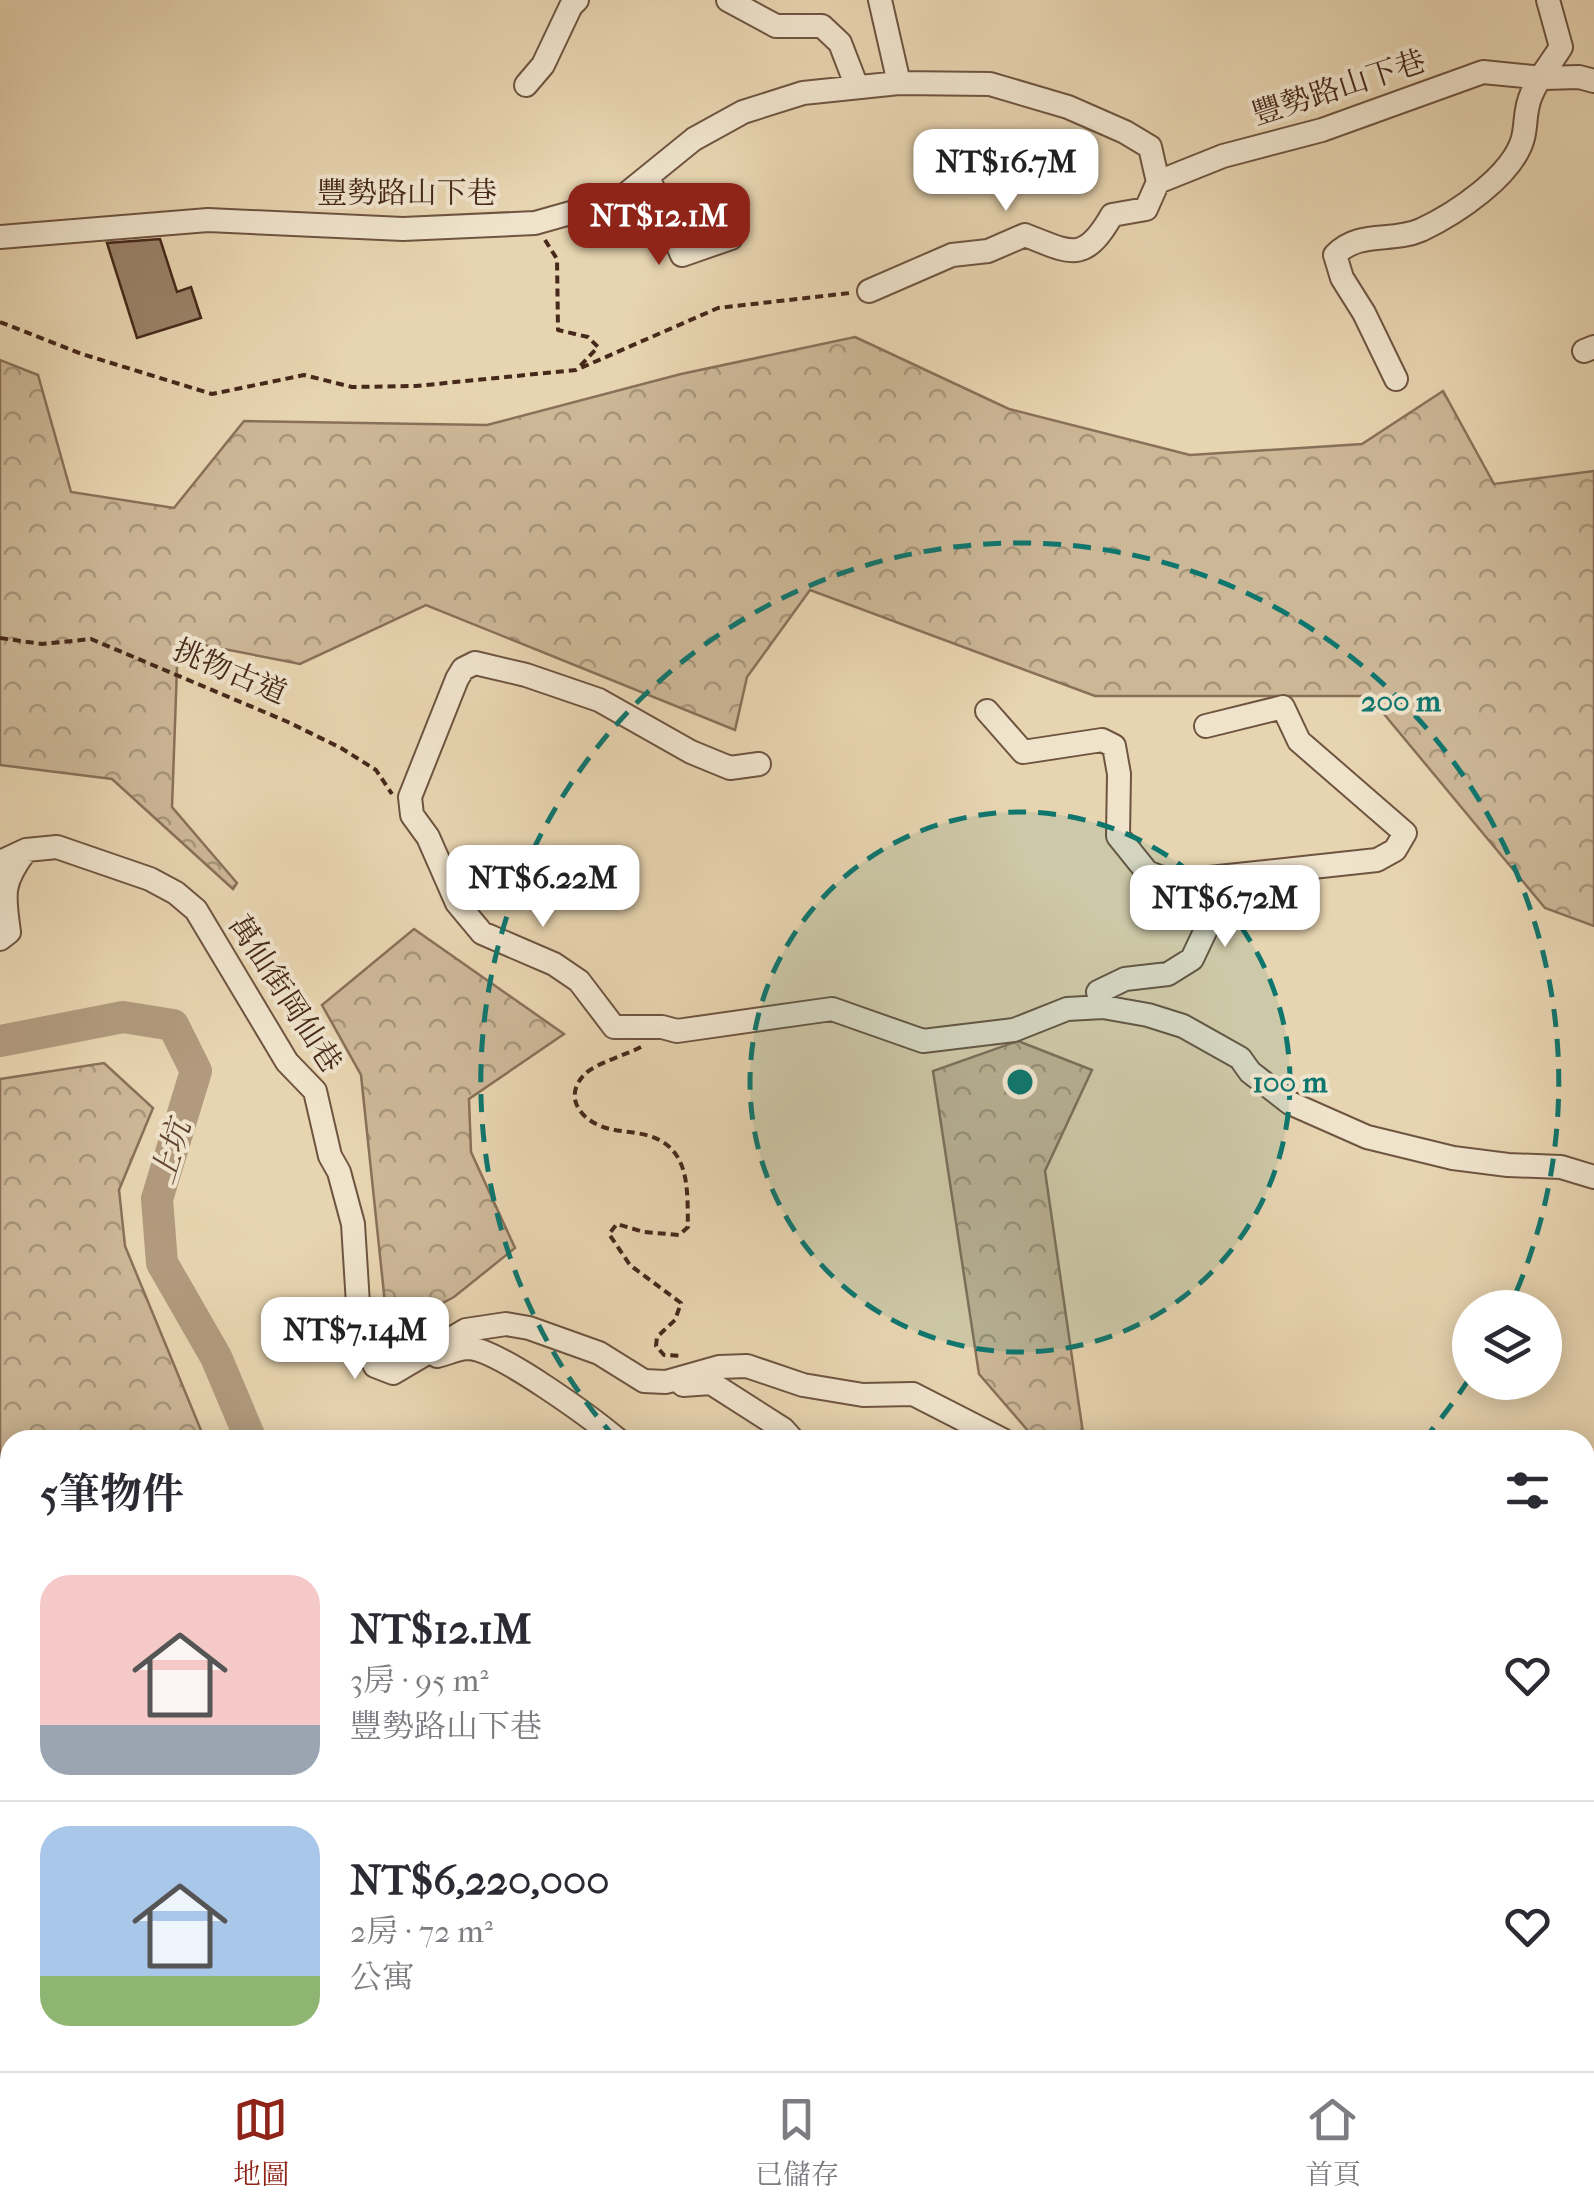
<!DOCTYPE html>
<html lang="zh-TW">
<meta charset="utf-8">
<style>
body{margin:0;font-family:"IM FELL French Canon","Noto Serif TC",serif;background:#f2f2f3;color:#2b2b33;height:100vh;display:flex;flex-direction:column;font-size:38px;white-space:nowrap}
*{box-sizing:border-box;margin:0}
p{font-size:32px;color:#7c7c81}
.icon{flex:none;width:55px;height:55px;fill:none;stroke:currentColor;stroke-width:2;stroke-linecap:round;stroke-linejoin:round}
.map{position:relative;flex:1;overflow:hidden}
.side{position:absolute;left:0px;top:1430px;width:1595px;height:642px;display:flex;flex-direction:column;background:#fff;border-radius:30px 30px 0 0;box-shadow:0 5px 25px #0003}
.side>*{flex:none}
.fabs{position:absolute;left:1452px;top:1290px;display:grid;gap:20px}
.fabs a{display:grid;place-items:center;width:110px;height:110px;border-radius:50%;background:#fff;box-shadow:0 5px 25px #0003;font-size:50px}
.price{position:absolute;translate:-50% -85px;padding:0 22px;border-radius:20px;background:#fff;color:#222;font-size:32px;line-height:65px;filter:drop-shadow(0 2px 5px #0008)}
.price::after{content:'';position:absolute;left:50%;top:60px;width:30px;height:22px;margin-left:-15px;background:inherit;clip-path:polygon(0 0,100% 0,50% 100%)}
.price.on{background:#8f2418;color:#fff}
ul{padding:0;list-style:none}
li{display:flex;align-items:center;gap:30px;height:250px;padding:0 40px}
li+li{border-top:2px solid #e1e1e2}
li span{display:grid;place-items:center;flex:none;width:280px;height:200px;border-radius:30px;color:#555}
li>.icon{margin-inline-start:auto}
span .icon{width:120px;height:120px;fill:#fffc;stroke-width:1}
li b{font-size:42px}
h2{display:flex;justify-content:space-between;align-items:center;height:120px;padding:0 40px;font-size:42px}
.dock{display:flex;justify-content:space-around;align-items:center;height:140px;border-top:2px solid #e1e1e2;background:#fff;font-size:28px;color:#7c7c81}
.dock a{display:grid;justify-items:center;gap:5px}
.dock .on{color:#8f2418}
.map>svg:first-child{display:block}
.forest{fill:url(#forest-crowns);stroke:#8a7059;stroke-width:2.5}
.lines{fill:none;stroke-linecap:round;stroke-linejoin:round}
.river{stroke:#b19a7d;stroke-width:32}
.building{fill:#9a8268;stroke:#47291b;stroke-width:2.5}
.minor-casing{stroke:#6f5440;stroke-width:26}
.path{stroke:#47291b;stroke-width:4;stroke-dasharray:8 5;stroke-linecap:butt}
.minor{stroke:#efe3cc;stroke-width:22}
.ring{fill:none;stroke:#0f766e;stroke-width:5;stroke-dasharray:18 12}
.labels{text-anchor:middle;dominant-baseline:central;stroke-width:8;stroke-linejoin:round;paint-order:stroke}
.street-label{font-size:30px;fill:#47291b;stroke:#efe3cc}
.water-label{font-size:32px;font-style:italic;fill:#624534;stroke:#efe3cc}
.centre{fill:#0f766e;stroke:#efe3cc;stroke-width:5}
.ring-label{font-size:30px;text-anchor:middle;font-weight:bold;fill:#0f766e;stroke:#efe3cc;stroke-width:8;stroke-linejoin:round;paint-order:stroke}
</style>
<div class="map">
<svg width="1594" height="2071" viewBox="0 0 1594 2071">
<defs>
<pattern id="forest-crowns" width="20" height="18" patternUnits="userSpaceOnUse" patternTransform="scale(2.5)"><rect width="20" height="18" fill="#ccb797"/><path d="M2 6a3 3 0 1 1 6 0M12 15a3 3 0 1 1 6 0" fill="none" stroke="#a7957a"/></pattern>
</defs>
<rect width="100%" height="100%" fill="#e7d4b0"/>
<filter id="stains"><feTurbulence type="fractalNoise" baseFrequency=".002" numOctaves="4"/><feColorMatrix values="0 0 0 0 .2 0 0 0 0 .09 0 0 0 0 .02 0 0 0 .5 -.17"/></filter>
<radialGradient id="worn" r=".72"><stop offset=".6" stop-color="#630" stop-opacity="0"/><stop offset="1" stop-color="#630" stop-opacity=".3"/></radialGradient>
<!-- forest -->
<path class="forest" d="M855,337L1009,409L1190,455L1362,444L1443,391L1494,484L1594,471V926L1545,908L1369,696H1095L810,590L747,677L735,730L426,605L300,664L178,640L172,807L237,883L233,889L112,779L0,765V360L38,375L71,492L174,508L244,421L487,425L681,374Z
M414,929L564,1034L469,1099L471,1152L515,1248L454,1297L388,1332L361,1075L322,1005Z
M1018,1041L1092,1070L1045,1171L1084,1440H1036L979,1374L933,1071Z
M104,1063L153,1108L119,1190L125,1246L205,1440H10V1898L0,1893V1079Z
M506,2063H1437L1430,2071H510Z"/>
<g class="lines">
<!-- river -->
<path class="river" d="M0,1041L123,1017L173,1025L196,1071L157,1199L162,1263L216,1357L251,1440
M1478,2071V2062"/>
</g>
<!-- building -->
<path class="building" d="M160,239L177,292L191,287L201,318L137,338L107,243Z"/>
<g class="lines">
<defs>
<path id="minor" d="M728,0L776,26H822L840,43L857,87
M880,0L899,83
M526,85L543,65L571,6L577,0
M648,177L682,255L731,238
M0,237L208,220L403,229L535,223L620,199L694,139L743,112L803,93L899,83L990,84L1068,107L1125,132L1150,147L1158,182L1223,156L1322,130L1483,72L1543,78L1579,77L1594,81
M869,291L952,255L988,251L1025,235C1071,253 1084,264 1112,215L1146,209L1158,182
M1584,351L1594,347
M1396,379L1364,313L1342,278L1335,255C1359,230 1391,243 1421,230C1455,214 1513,176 1523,138C1527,122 1524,110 1532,93C1539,77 1552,62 1561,47L1548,0
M987,711L1023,752L1102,740L1114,746L1119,774L1118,836L1147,872L1172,882L1266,872C1251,904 1244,911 1210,921L1192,959L1168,974L1125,979L1098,992L1103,1007L1148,1015L1183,1026L1240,1058L1250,1072L1290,1103L1367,1137L1453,1158L1508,1165L1561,1167L1594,1177
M1206,726L1283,707L1299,741L1405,833L1395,850L1377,860L1266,872
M759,764L730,768L691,752L599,700L526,675L475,663L463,669L457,679L410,797L412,815L428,837L457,903L482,933L554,964L579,981L614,1027H662L677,1031L832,1009L923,1041L1014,1030L1067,1009L1103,1007
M0,862L26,850L57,847L150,879L176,893L196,910L287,1062L315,1091L330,1156L339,1172L353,1224L358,1304L367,1349L375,1366L393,1373L466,1330L506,1324L529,1328L599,1353L644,1381L666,1382L719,1367L747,1366L803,1385L863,1395L913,1394L1003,1440
M0,939L9,932C4,895 1,884 24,853
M437,1356C446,1354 459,1348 468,1348C498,1349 593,1419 618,1440
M683,1385L711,1383L783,1429L793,1440
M1585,1921L1594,1935"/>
</defs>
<!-- minor casing -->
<use href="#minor" class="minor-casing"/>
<!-- path -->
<path class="path" d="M545,240L557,259L558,330L588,337L598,347L580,366
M0,322L82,354L212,394L304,375L352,387L416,386L576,370L718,308L850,293
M0,638L42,644L91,639L288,722L341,748L376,770L392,794
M641,1047C628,1054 594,1064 585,1074C561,1098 583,1123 610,1129C627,1133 648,1132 663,1142C691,1160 687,1198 688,1227L679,1235L644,1232L617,1224L609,1234L630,1265L681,1303L675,1320L657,1337L656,1346L664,1355L682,1356"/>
<!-- minor -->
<use href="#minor" class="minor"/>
</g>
<!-- distance rings -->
<circle cx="1020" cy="1082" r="270" fill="#0f766e" fill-opacity=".12"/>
<g class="ring">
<circle cx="1020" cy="1082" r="270"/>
<path d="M1469 1379A539 539 0 0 1 1424 1439M616 1439A539 539 0 1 1 1510 1306"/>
</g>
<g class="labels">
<!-- street labels -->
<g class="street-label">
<text transform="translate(1339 88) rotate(-18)">豐勢路山下巷</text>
<text x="407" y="193">豐勢路山下巷</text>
<text transform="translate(230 672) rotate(23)">挑物古道</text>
<text transform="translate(285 994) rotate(57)">萬仙街岡仙巷</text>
</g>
<!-- water labels -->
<g class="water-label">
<text transform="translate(171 1152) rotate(-73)">上坑</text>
</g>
</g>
<circle cx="1020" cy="1082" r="15" class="centre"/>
<g class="ring-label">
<text x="1401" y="711">200 m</text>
<text x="1290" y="1092">100 m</text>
</g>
<rect width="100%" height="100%" filter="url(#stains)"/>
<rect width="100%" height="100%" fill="url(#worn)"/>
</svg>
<div class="fabs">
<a><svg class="icon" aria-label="layers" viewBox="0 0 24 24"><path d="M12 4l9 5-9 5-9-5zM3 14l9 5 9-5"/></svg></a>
</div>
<b class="price" style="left:1006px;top:214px">NT$16.7M</b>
<b class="price on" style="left:659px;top:268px">NT$12.1M</b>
<b class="price" style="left:543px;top:930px">NT$6.22M</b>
<b class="price" style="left:1225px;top:950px">NT$6.72M</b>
<b class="price" style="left:355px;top:1382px">NT$7.14M</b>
<section class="side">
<h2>5筆物件<svg class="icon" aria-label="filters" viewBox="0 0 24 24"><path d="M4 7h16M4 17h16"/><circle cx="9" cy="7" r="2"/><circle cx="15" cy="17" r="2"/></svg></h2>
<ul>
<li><span style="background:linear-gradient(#f6c9c9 75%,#9aa5b1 0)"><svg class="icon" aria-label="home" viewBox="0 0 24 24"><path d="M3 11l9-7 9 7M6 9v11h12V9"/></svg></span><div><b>NT$12.1M</b><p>3房 · 95 m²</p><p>豐勢路山下巷</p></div><svg class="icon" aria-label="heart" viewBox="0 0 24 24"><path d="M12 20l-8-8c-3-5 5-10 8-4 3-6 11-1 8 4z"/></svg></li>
<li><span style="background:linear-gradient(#a9c7e8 75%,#8fb573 0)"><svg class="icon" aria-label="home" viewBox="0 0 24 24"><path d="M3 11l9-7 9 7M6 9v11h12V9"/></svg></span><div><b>NT$6,220,000</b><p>2房 · 72 m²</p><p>公寓</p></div><svg class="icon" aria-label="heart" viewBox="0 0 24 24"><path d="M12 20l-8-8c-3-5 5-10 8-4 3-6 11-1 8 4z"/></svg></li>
</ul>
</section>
</div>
<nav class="dock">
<a class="on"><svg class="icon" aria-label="map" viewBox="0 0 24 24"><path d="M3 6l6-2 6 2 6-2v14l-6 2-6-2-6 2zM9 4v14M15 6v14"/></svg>地圖</a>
<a><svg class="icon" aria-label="saved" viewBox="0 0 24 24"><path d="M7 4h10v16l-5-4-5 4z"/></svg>已儲存</a>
<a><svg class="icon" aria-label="home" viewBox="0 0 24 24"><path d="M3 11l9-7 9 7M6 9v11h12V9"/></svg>首頁</a>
</nav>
